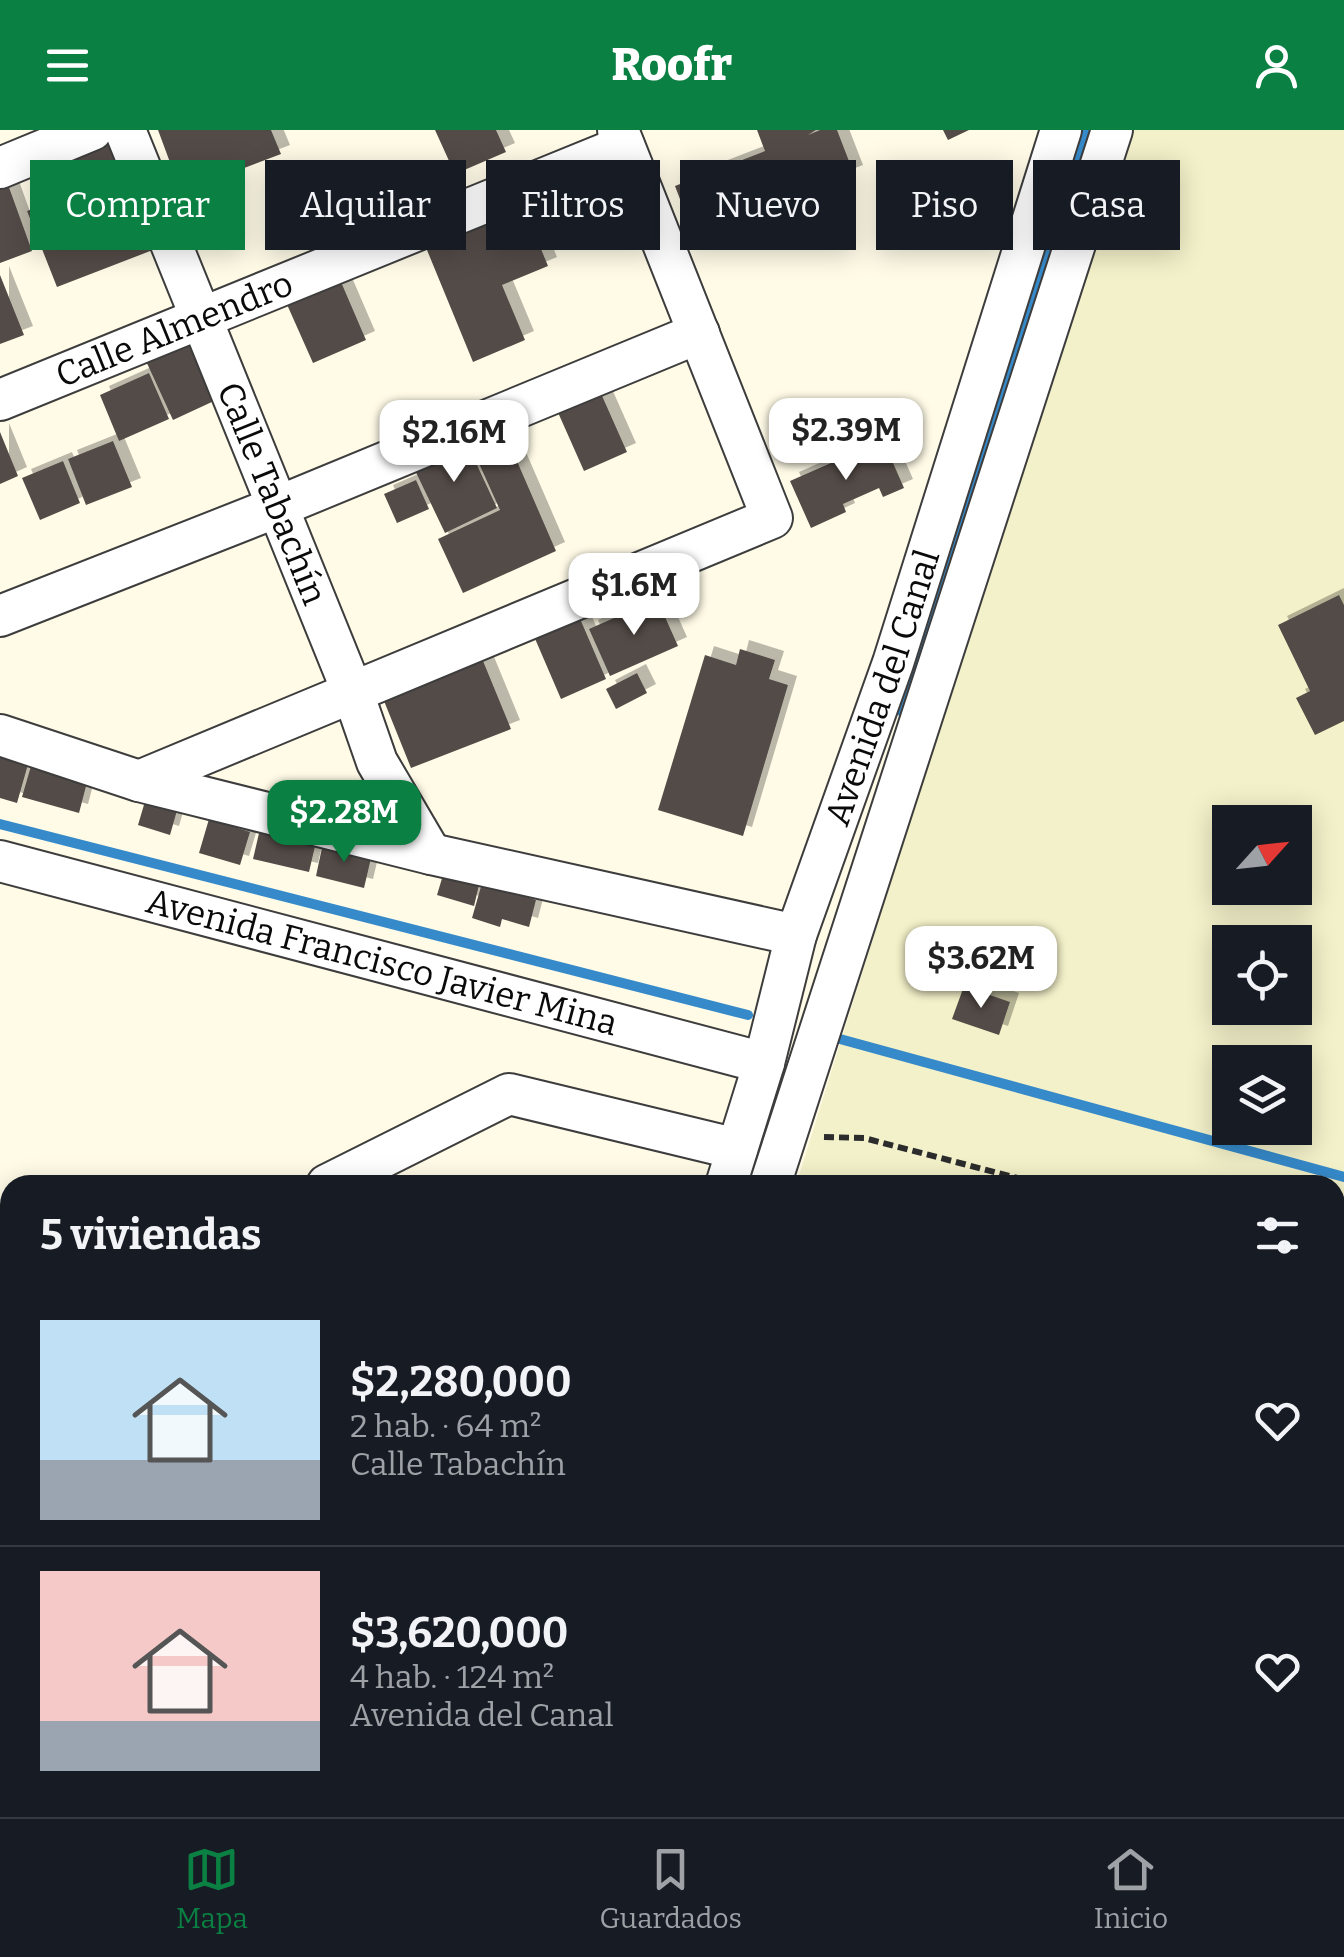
<!DOCTYPE html>
<html lang="es">
<meta charset="utf-8">
<style>
body{margin:0;font-family:Bitter,serif;background:#242831;color:#f1f3f6;height:100vh;display:flex;flex-direction:column;font-size:38px;white-space:nowrap}
*{box-sizing:border-box;margin:0}
p{font-size:32px;color:#9ea1a6}
.icon{flex:none;width:55px;height:55px;fill:none;stroke:currentColor;stroke-width:2;stroke-linecap:round;stroke-linejoin:round}
.map{position:relative;flex:1;overflow:hidden}
.side{position:absolute;left:0px;top:1045px;width:1345px;height:642px;display:flex;flex-direction:column;background:#171b24;border-radius:30px 30px 0 0;box-shadow:0 5px 25px #0003}
.side>*{flex:none}
.guide{position:absolute;left:30px;top:30px;width:1285px;height:90px;display:flex;gap:20px}
.needle{width:65px;rotate:63deg}
.controls{position:absolute;left:1212px;top:675px;display:grid;gap:20px}
.controls a{display:grid;place-items:center;width:100px;height:100px;border-radius:0px;background:#171b24;box-shadow:0 5px 25px #0003;font-size:50px}
.price{position:absolute;translate:-50% -85px;padding:0 22px;border-radius:20px;background:#fff;color:#222;font-size:32px;line-height:65px;filter:drop-shadow(0 2px 5px #0008)}
.price::after{content:'';position:absolute;left:50%;top:60px;width:30px;height:22px;margin-left:-15px;background:inherit;clip-path:polygon(0 0,100% 0,50% 100%)}
.price.selected{background:#0b8043;color:#fff}
ul{padding:0;list-style:none}
li{display:flex;align-items:center;gap:30px;height:250px;padding:0 40px}
li+li{border-top:2px solid #363941}
li span{display:grid;place-items:center;flex:none;width:280px;height:200px;border-radius:0px;color:#555}
li>.icon{margin-inline-start:auto}
span .icon{width:120px;height:120px;fill:#fffc;stroke-width:1}
li b{font-size:42px}
h2{display:flex;justify-content:space-between;align-items:center;height:120px;padding:0 40px;font-size:42px}
.chip{padding:0 35px;border-radius:0px;background:#171b24;box-shadow:0 5px 25px #0003;font-size:35px;line-height:90px}
.chip.selected{background:#0b8043;color:#fff}
header{display:flex;justify-content:space-between;align-items:center;height:130px;padding:0 40px;background:#0b8043;color:#fff;font-size:45px;font-weight:800}
.tab-bar{display:flex;justify-content:space-around;align-items:center;height:140px;border-top:2px solid #363941;background:#171b24;font-size:28px;color:#9ea1a6}
.tab-bar a{display:grid;justify-items:center;gap:5px}
.tab-bar .selected{color:#0b8043}
.map>svg:first-child{display:block}
.farmland{fill:#f3f1c9;fill-rule:evenodd}
.lines{fill:none;stroke-linecap:round;stroke-linejoin:round}
.stream{stroke:#368aca;stroke-width:10}
.building{fill:#524c47;filter:url(#shadow)}
.minor-casing{stroke:#3d3d3d;stroke-width:44}
.path{stroke:#2c2c2c;stroke-width:6;stroke-dasharray:10 5;stroke-linecap:butt}
.minor{stroke:#fff;stroke-width:40}
.labels{text-anchor:middle;dominant-baseline:central;stroke-width:10;stroke-linejoin:round;paint-order:stroke}
.street-label{font-size:35px;fill:#0a0a0a;stroke:#fff}
</style>
<header><svg class="icon" aria-label="menu" viewBox="0 0 24 24"><path d="M4 6h16M4 12h16M4 18h16"/></svg>Roofr<svg class="icon" aria-label="person" viewBox="0 0 24 24"><circle cx="12" cy="8" r="4"/><path d="M4 21q1-7 8-7t8 7"/></svg></header>
<div class="map">
<svg width="1344" height="1687" viewBox="0 0 1344 1687">
<defs>
<filter id="shadow"><feDropShadow dx="9" dy="-9" stdDeviation="0" flood-color="#0004"/></filter>
</defs>
<rect width="100%" height="100%" fill="#fffbe7"/>
<!-- farmland -->
<path class="farmland" d="M1125,0H1344V1687H600L603,1678H1335V1055H796ZM1230,692H1295V758H1230ZM1230,812H1295V878H1230ZM1230,932H1295V998H1230Z
M0,1325L10,1348V1678H155L159,1687H0Z"/>
<g class="lines">
<!-- stream -->
<path class="stream" d="M902,582L1085,0
M0,694L748,885
M829,906L1344,1047"/>
</g>
<!-- building -->
<path class="building" d="M158,0H271L281,24L181,62Z
M435,0H496L506,22L455,44Z
M757,0H816L808,5L820,0H837L854,44L694,106L675,56L765,21Z
M943,0H969L948,10Z
M110,4L123,37L79,54L66,22Z
M127,41L158,118L57,157L27,81Z
M6,49L32,121L0,133V51Z
M517,60L548,136L502,155L525,210L473,232L420,103Z
M335,138L366,210L313,233L281,161Z
M0,145L24,205L0,214Z
M182,200L214,271L173,290L140,218Z
M149,243L169,289L119,311L100,265Z
M599,259L627,322L584,341L556,278Z
M500,292L556,421L463,463L438,409L500,380L467,307Z
M0,302L18,346L0,354Z
M464,307L497,378L445,403L411,332Z
M883,310L904,358L883,367L879,358L843,374L846,382L811,398L790,351Z
M113,311L132,357L86,375L68,329Z
M63,331L80,373L40,390L22,348Z
M416,350L429,379L397,393L384,364Z
M627,461L634,475L603,488L597,474Z
M1339,465L1344,475V591L1315,605L1296,568L1310,561L1278,495Z
M657,469L678,516L610,546L589,499Z
M578,484L606,549L561,569L533,504Z
M740,519L775,530L769,549L788,555L743,706L658,680L705,525L736,535Z
M481,526L511,599L411,638L382,566Z
M637,543L647,563L616,579L606,559Z
M0,623L29,631L17,673L0,668Z
M33,629L89,645L79,683L22,667Z
M146,668L178,677L170,705L138,695Z
M209,689L250,702L240,735L199,723Z
M260,699L316,712L309,742L253,729Z
M323,713L372,724L364,758L316,746Z
M443,745L479,755L474,776L437,765Z
M482,753L536,770L529,797L502,789L500,797L472,788Z
M964,856L1010,872L999,905L952,889Z
M0,1199L9,1219L0,1222Z"/>
<g class="lines">
<defs>
<g id="minor">
<path id="s1" d="M125,0L353,563L377,632L431,724"/>
<path d="M0,38L92,0"/>
<path id="s2" d="M0,270L624,16"/>
<path d="M0,486L277,377L699,203"/>
<path d="M0,605L139,651L431,724L796,805"/>
<path d="M139,651L772,388L618,0"/>
<path id="s3" d="M0,731L764,933"/>
<path d="M327,1055L509,964L737,1019"/>
<path id="s4" d="M726,1055L764,933L796,805L893,533L1061,0"/>
<path d="M770,1055L1112,0"/>
<path d="M0,1261L10,1255"/>
<path d="M528,1687L531,1678"/>
<path d="M573,1687L576,1678"/>
</g>
</defs>
<!-- minor casing -->
<use href="#minor" class="minor-casing"/>
<!-- path -->
<path class="path" d="M824,1007L864,1008L1044,1055
M1335,1131L1344,1133"/>
<!-- minor -->
<use href="#minor" class="minor"/>
</g>
<g class="labels">
<!-- street labels -->
<g class="street-label">
<text stroke="none"><textPath href="#s2" startOffset="188">Calle Almendro</textPath></text>
<text stroke="none"><textPath href="#s1" startOffset="392">Calle Tabachín</textPath></text>
<text stroke="none"><textPath href="#s4" startOffset="522">Avenida del Canal</textPath></text>
<text stroke="none"><textPath href="#s3" startOffset="395">Avenida Francisco Javier Mina</textPath></text>
</g>
</g>
</svg>
<div class="controls">
<a><svg class="needle" viewBox="-14 -14 28 28"><path d="M0-13l5 13h-10z" fill="#e53935"/><path d="M0 13l5-13h-10z" fill="#9ea1a6"/></svg></a>
<a><svg class="icon" aria-label="locate" viewBox="0 0 24 24"><circle cx="12" cy="12" r="6"/><path d="M12 2v4M12 18v4M2 12h4M18 12h4"/></svg></a>
<a><svg class="icon" aria-label="layers" viewBox="0 0 24 24"><path d="M12 4l9 5-9 5-9-5zM3 14l9 5 9-5"/></svg></a>
</div>
<b class="price" style="left:846px;top:353px">$2.39M</b>
<b class="price" style="left:454px;top:355px">$2.16M</b>
<b class="price" style="left:634px;top:508px">$1.6M</b>
<b class="price selected" style="left:344px;top:735px">$2.28M</b>
<b class="price" style="left:981px;top:881px">$3.62M</b>
<div class="guide">
<a class="chip selected">Comprar</a>
<a class="chip">Alquilar</a>
<a class="chip">Filtros</a>
<a class="chip">Nuevo</a>
<a class="chip">Piso</a>
<a class="chip">Casa</a>
</div>
<section class="side">
<h2>5 viviendas<svg class="icon" aria-label="filters" viewBox="0 0 24 24"><path d="M4 7h16M4 17h16"/><circle cx="9" cy="7" r="2"/><circle cx="15" cy="17" r="2"/></svg></h2>
<ul>
<li><span style="background:linear-gradient(#bfe0f5 70%,#9aa5b1 0)"><svg class="icon" aria-label="home" viewBox="0 0 24 24"><path d="M3 11l9-7 9 7M6 9v11h12V9"/></svg></span><div><b>$2,280,000</b><p>2 hab. · 64 m²</p><p>Calle Tabachín</p></div><svg class="icon" aria-label="heart" viewBox="0 0 24 24"><path d="M12 20l-8-8c-3-5 5-10 8-4 3-6 11-1 8 4z"/></svg></li>
<li><span style="background:linear-gradient(#f6c9c9 75%,#9aa5b1 0)"><svg class="icon" aria-label="home" viewBox="0 0 24 24"><path d="M3 11l9-7 9 7M6 9v11h12V9"/></svg></span><div><b>$3,620,000</b><p>4 hab. · 124 m²</p><p>Avenida del Canal</p></div><svg class="icon" aria-label="heart" viewBox="0 0 24 24"><path d="M12 20l-8-8c-3-5 5-10 8-4 3-6 11-1 8 4z"/></svg></li>
</ul>
</section>
</div>
<nav class="tab-bar">
<a class="selected"><svg class="icon" aria-label="map" viewBox="0 0 24 24"><path d="M3 6l6-2 6 2 6-2v14l-6 2-6-2-6 2zM9 4v14M15 6v14"/></svg>Mapa</a>
<a><svg class="icon" aria-label="saved" viewBox="0 0 24 24"><path d="M7 4h10v16l-5-4-5 4z"/></svg>Guardados</a>
<a><svg class="icon" aria-label="home" viewBox="0 0 24 24"><path d="M3 11l9-7 9 7M6 9v11h12V9"/></svg>Inicio</a>
</nav>
